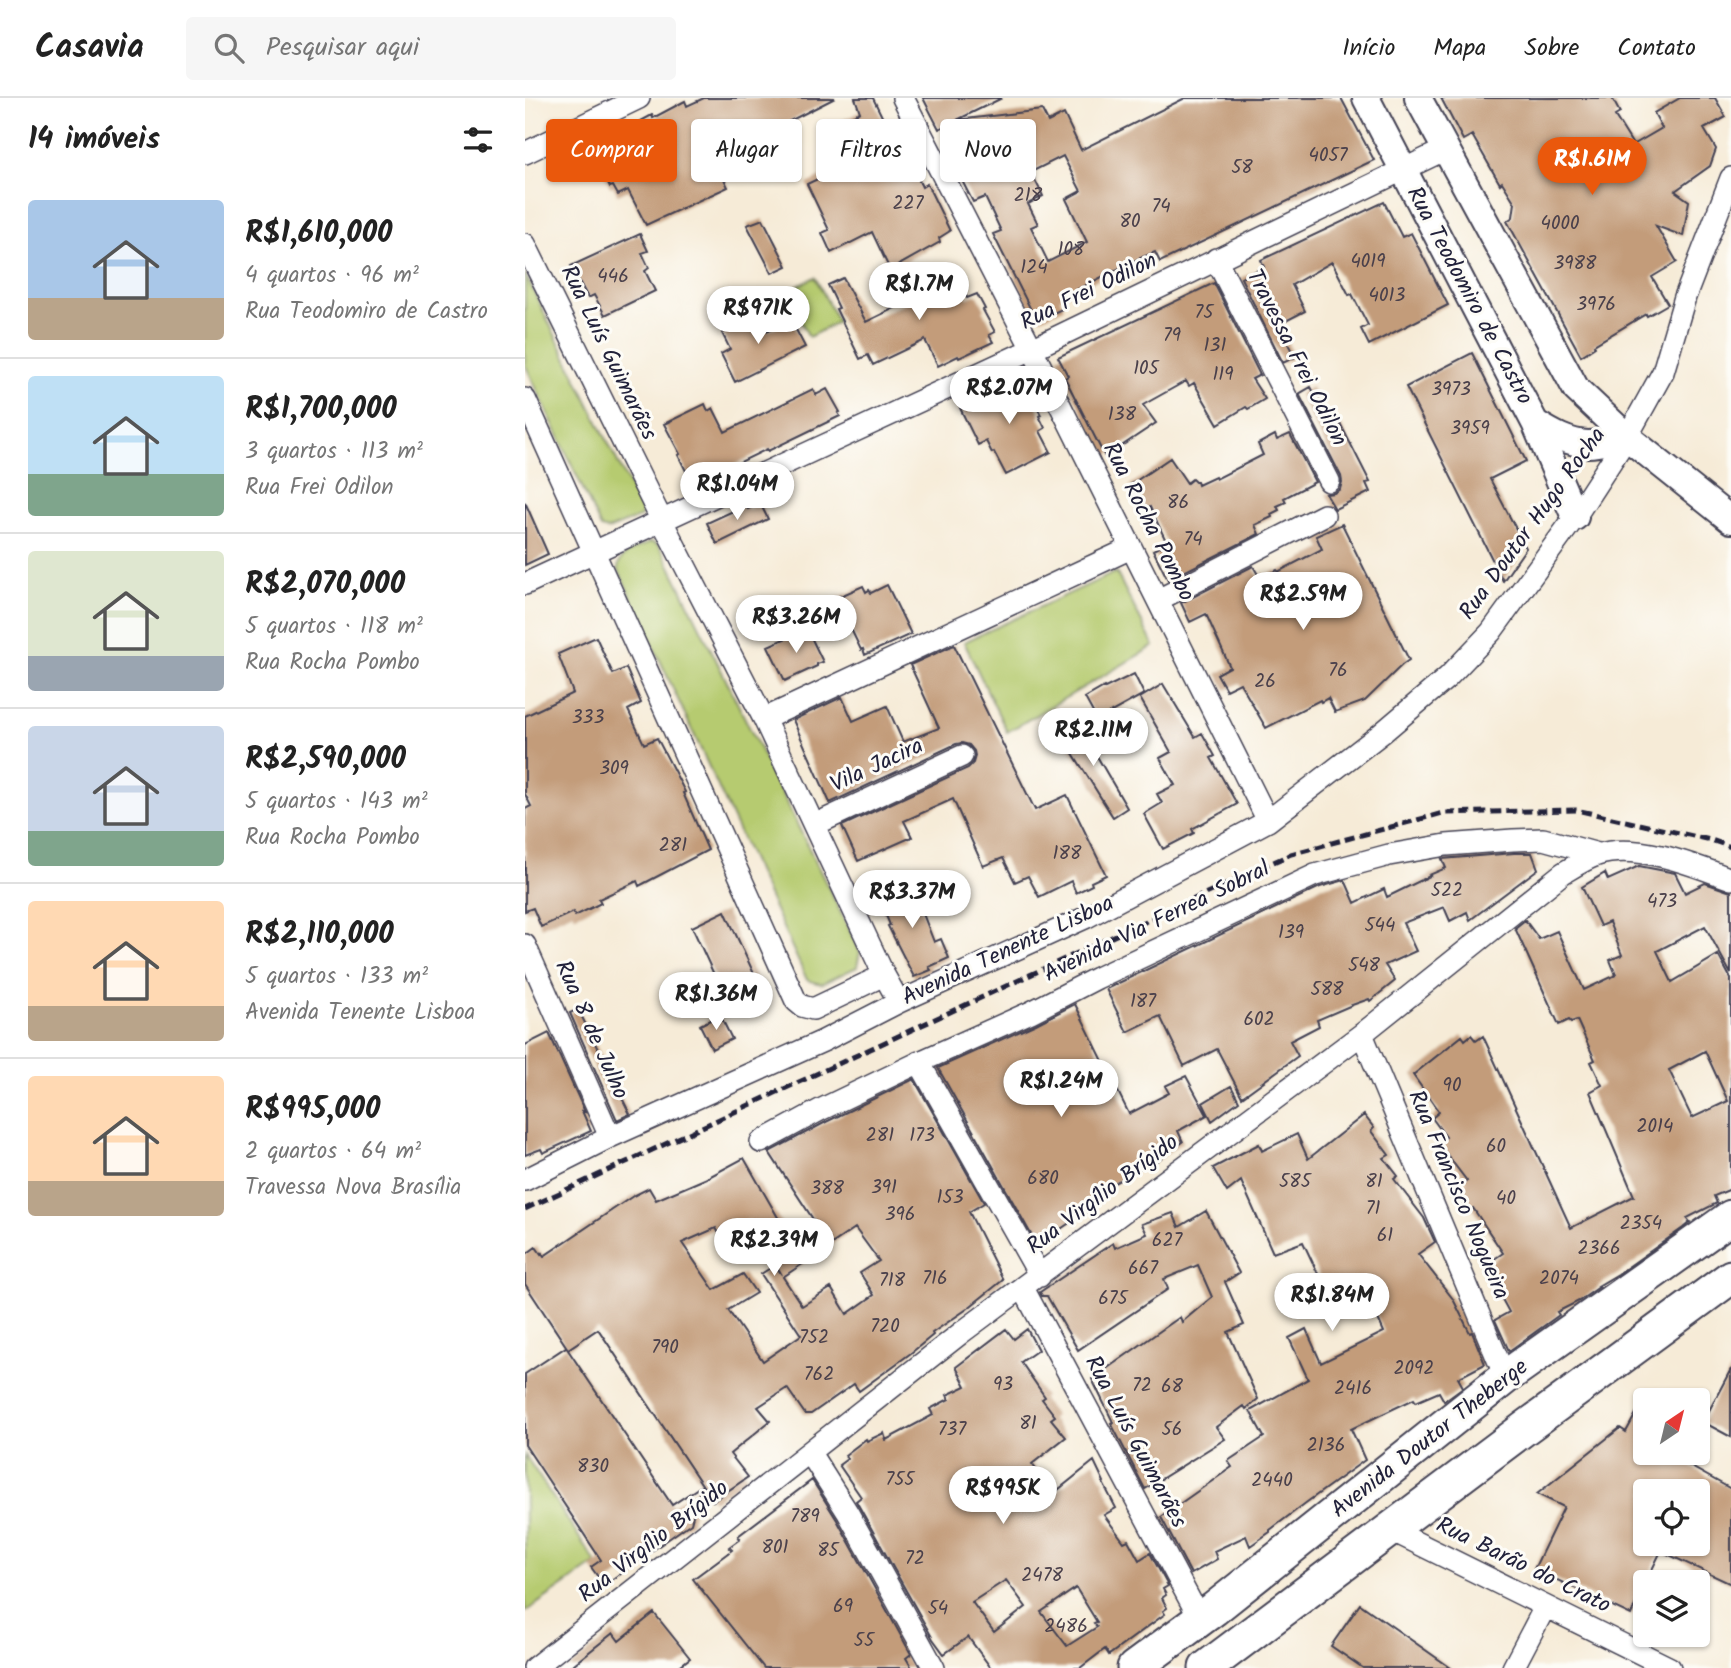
<!DOCTYPE html>
<html lang="pt">
<meta charset="utf-8">
<style>
body{margin:0;font-family:Kalam,sans-serif;background:#f6f6f6;color:#222;height:100vh;display:flex;flex-direction:column;font-size:26px;white-space:nowrap}
*{box-sizing:border-box;margin:0}
p{font-size:23px;color:#767676}
.icon{flex:none;width:38px;height:38px;fill:none;stroke:currentColor;stroke-width:2;stroke-linecap:round;stroke-linejoin:round}
.map{position:relative;flex:1;overflow:hidden}
.sheet{display:flex;flex-direction:column;background:#fff;width:525px}
.sheet>*{flex:none}
.banner{position:absolute;left:21px;top:21px;width:665px;height:63px;display:flex;gap:14px}
.needle{width:46px;rotate:35deg}
.tools{position:absolute;left:1108px;top:1290px;display:grid;gap:14px}
.tools a{display:grid;place-items:center;width:77px;height:77px;border-radius:7px;background:#fff;box-shadow:0 2px 5px #0004;font-size:35px}
.price{position:absolute;translate:-50% -60px;padding:0 16px;border-radius:24px;background:#fff;color:#222;font-size:23px;line-height:46px;filter:drop-shadow(0 2px 4px #0008)}
.price::after{content:'';position:absolute;left:50%;top:42px;width:21px;height:16px;margin-left:-10px;background:inherit;clip-path:polygon(0 0,100% 0,50% 100%)}
.price.selected{background:#ea580c;color:#fff}
ul{padding:0;list-style:none}
li{display:flex;align-items:center;gap:21px;height:175px;padding:0 28px}
li+li{border-top:2px solid #e0e0e0}
li span{display:grid;place-items:center;flex:none;width:196px;height:140px;border-radius:7px;color:#555}
li>.icon{margin-inline-start:auto}
span .icon{width:84px;height:84px;fill:#fffc;stroke-width:1}
li b{font-size:30px}
h2{display:flex;justify-content:space-between;align-items:center;height:84px;padding:0 28px;font-size:30px}
.tag{padding:0 24px;border-radius:7px;background:#fff;box-shadow:0 2px 5px #0004;font-size:24px;line-height:63px}
.tag.selected{background:#ea580c;color:#fff}
header{display:flex;align-items:center;gap:42px;box-sizing:border-box;height:98px;padding:0 35px;background:#fff;border-bottom:2px solid #e0e0e0}
header strong{font-size:33px}
nav{display:flex;gap:38px;margin-inline-start:auto;font-size:24px}
.search{width:490px;height:63px;background:#f6f6f6;display:flex;align-items:center;gap:18px;box-sizing:border-box;padding:0 24px;border-radius:7px;color:#767676;font-size:26px}
main{display:flex;flex:1;min-height:0}
.map>svg:first-child{display:block}
.green{fill:#b6cb6f;stroke:#6c7655;stroke-width:2}
.building{fill:#c39c7a;fill-rule:evenodd}
.lines{fill:none;stroke-linecap:round;stroke-linejoin:round}
.minor-casing{stroke:#424052;stroke-width:24}
.tertiary-casing{stroke:#424052;stroke-width:30}
.primary-casing{stroke:#424052;stroke-width:37}
.minor{stroke:#fff;stroke-width:21}
.tertiary{stroke:#fff;stroke-width:26}
.primary{stroke:#fff;stroke-width:33}
.rail{stroke:#22223b;stroke-width:5;stroke-dasharray:10 5;stroke-linecap:butt}
.labels{text-anchor:middle;dominant-baseline:central;stroke-width:6;stroke-linejoin:round;paint-order:stroke}
.number-label{font-size:19px;fill:#4a404b}
.street-label{font-size:23px;fill:#22223b;stroke:#fdfcf7}
</style>
<header>
<strong>Casavia</strong>
<div class="search"><svg class="icon" aria-label="search" viewBox="0 0 24 24"><circle cx="10" cy="10" r="6"/><path d="M15 15l6 6"/></svg>Pesquisar aqui</div>
<nav><a>Início</a><a>Mapa</a><a>Sobre</a><a>Contato</a></nav>
</header>
<main>
<section class="sheet">
<h2>14 imóveis<svg class="icon" aria-label="filters" viewBox="0 0 24 24"><path d="M4 7h16M4 17h16"/><circle cx="9" cy="7" r="2"/><circle cx="15" cy="17" r="2"/></svg></h2>
<ul>
<li><span style="background:linear-gradient(#a9c7e8 70%,#b9a48a 0)"><svg class="icon" aria-label="home" viewBox="0 0 24 24"><path d="M3 11l9-7 9 7M6 9v11h12V9"/></svg></span><div><b>R$1,610,000</b><p>4 quartos · 96 m²</p><p>Rua Teodomiro de Castro</p></div></li>
<li><span style="background:linear-gradient(#bfe0f5 70%,#7fa58c 0)"><svg class="icon" aria-label="home" viewBox="0 0 24 24"><path d="M3 11l9-7 9 7M6 9v11h12V9"/></svg></span><div><b>R$1,700,000</b><p>3 quartos · 113 m²</p><p>Rua Frei Odilon</p></div></li>
<li><span style="background:linear-gradient(#dfe7d0 75%,#9aa5b1 0)"><svg class="icon" aria-label="home" viewBox="0 0 24 24"><path d="M3 11l9-7 9 7M6 9v11h12V9"/></svg></span><div><b>R$2,070,000</b><p>5 quartos · 118 m²</p><p>Rua Rocha Pombo</p></div></li>
<li><span style="background:linear-gradient(#c9d6e8 75%,#7fa58c 0)"><svg class="icon" aria-label="home" viewBox="0 0 24 24"><path d="M3 11l9-7 9 7M6 9v11h12V9"/></svg></span><div><b>R$2,590,000</b><p>5 quartos · 143 m²</p><p>Rua Rocha Pombo</p></div></li>
<li><span style="background:linear-gradient(#ffd9b3 75%,#b9a48a 0)"><svg class="icon" aria-label="home" viewBox="0 0 24 24"><path d="M3 11l9-7 9 7M6 9v11h12V9"/></svg></span><div><b>R$2,110,000</b><p>5 quartos · 133 m²</p><p>Avenida Tenente Lisboa</p></div></li>
<li><span style="background:linear-gradient(#ffd9b3 75%,#b9a48a 0)"><svg class="icon" aria-label="home" viewBox="0 0 24 24"><path d="M3 11l9-7 9 7M6 9v11h12V9"/></svg></span><div><b>R$995,000</b><p>2 quartos · 64 m²</p><p>Travessa Nova Brasília</p></div></li>
</ul>
</section>
<div class="map">
<svg width="1206" height="1570" viewBox="0 0 1206 1570">
<rect width="100%" height="100%" fill="#fdfcf7"/>
<filter id="ink" filterUnits="userSpaceOnUse"><feTurbulence type="fractalNoise" baseFrequency=".0143" numOctaves="2"/><feDisplacementMap in="SourceGraphic" scale="14" xChannelSelector="R" yChannelSelector="G"/><feConvolveMatrix kernelMatrix="1 2 1 2 8 2 1 2 1" color-interpolation-filters="sRGB"/></filter>
<filter id="wash" filterUnits="userSpaceOnUse"><feTurbulence type="fractalNoise" baseFrequency=".00686" numOctaves="4" result="noise"/><feDisplacementMap in="SourceGraphic" scale="28" xChannelSelector="R" yChannelSelector="G"/><feGaussianBlur stdDeviation="1.57" result="paint"/><feColorMatrix in="noise" values="0 0 0 0 0 0 0 0 0 0 0 0 0 0 0 0 0 1.4 0 .05"/><feComposite in="paint" operator="in"/></filter>
<g filter="url(#wash)">
<rect width="100%" height="100%" fill="#f6ebd7"/>
<!-- green -->
<path class="green" d="M0,176L116,411L117,416L115,419L83,432L76,430L0,266Z
M290,179L313,224L284,239L260,194Z
M126,444L133,447L138,454L335,854L332,869L296,886L282,882L93,471C93,455 113,450 126,444Z
M591,474L629,548L482,634L439,544Z
M0,1357L71,1465L0,1514Z"/>
<g id="blocks">
<!-- building -->
<path class="building" d="M179,0H310L251,30L214,47L218,56L192,67L203,89L121,127L103,92L93,97L88,88L85,89L66,50L127,17L128,20L160,3L162,8Z
M330,0H348L378,62L383,60L397,89L402,86L425,133L414,140L415,144L365,172L347,134L306,155L297,135L304,132L282,86L318,69L299,31L335,14Z
M398,0H477L432,22L517,12L523,24L539,16L556,52L660,0H816L849,62L635,164L630,154L613,161L535,200L539,210L516,221L511,212L507,214L468,136L476,133L460,99L448,104L433,75L444,69L424,26L414,31ZM538,58L556,93L541,101L562,144L523,164L506,129L513,126L503,106L518,98L506,74Z
M916,0H1087L1095,15L1090,18L1108,47L1137,30L1129,15L1155,0H1190L1201,19L1179,31L1191,51L1185,68L1150,93L1164,103L1158,138L1131,128L1152,164L1127,179L1143,206L1122,218L1121,216L1069,247L1070,249L1056,258L982,123L988,119L990,105L977,84L975,86L947,37L938,42Z
M859,104L877,139L886,135L923,207L844,247L836,231L843,227L827,196L824,197L807,164L767,187L780,213L753,227L770,259L758,265L716,180L739,169L736,162Z
M238,121L262,168L247,175L222,127Z
M115,136L123,153L117,155L124,170L120,173L130,193L80,217L69,197L63,200L46,168Z
M428,172L442,200L452,196L460,211L458,212L470,234L464,237L468,244L434,260L433,258L413,268L400,242L348,267L343,257L335,261L311,211L314,210L303,187L318,180L341,224L388,201L383,193Z
M689,185L735,277L727,281L740,301L723,311L721,309L693,326L669,285L664,288L661,283L618,307L631,325L580,359L540,280L543,278L533,259Z
M235,216L243,233L266,222L280,249L210,284L196,256L205,251L197,235Z
M947,255L1001,363L965,381L1001,450L978,483L881,289Z
M499,282L516,317L514,318L520,330L515,333L526,354L481,377L469,354L467,355L461,343L453,347L435,310Z
M786,289L807,328L815,325L845,384L841,385L845,394L810,411L801,396L809,395L815,391L817,384L816,378L774,296Z
M288,291L291,297L302,291L315,314L313,315L315,318L243,353L242,351L168,387L153,357L155,356L139,326L180,306L183,313L188,310L200,334Z
M765,336L790,384L759,400L761,404L752,408L754,412L746,416L747,419L730,427L734,436L643,482L628,452L642,445L625,409L621,412L605,387L645,360L662,385L667,381L670,384H672L673,387L690,379L691,381L738,357L733,346L750,337L752,342Z
M0,404L23,456L0,467Z
M235,405L243,421L192,446L182,425L221,407L223,411Z
M817,426L884,562L877,567L840,603L810,614L803,600L796,604L795,602L741,630L715,585L701,592L692,576L705,569L681,516L665,524L656,505L728,468L735,480L752,472L753,474L797,451L791,438Z
M362,487L386,536L340,557L338,551L336,552L311,500L338,488L341,494L344,492L346,495Z
M282,531L298,564L292,566V568L260,583L243,548Z
M71,539L88,576L101,570L116,605L103,612L119,646L132,640L160,694L158,695L183,752L114,788L112,783L74,801L76,805L50,818L48,814L16,829L8,810L0,813V711L6,708L0,696V618L48,595L33,556Z
M429,547L510,712L542,697L581,777L566,784L567,787L551,795L546,783L514,799L503,778L490,784L478,760L458,768L428,701L379,723L387,739L333,763L317,728L443,670L448,665L450,658L449,653L444,647L437,645L431,646L305,705L268,622L317,599L328,623L362,608L378,644L414,630L385,567Z
M609,576L619,596L572,622L560,600L579,589L580,590Z
M638,586L670,639L677,635L690,658L686,660L712,706L667,731L669,735L638,751L619,716L637,705L632,696L650,687L635,660L646,654L615,600Z
M551,622L602,710L588,719L534,633Z
M989,755H1007L1013,771L945,822L942,814L925,823L919,809L878,825L891,853L860,867L870,883L845,903L844,901L827,907L792,922L794,928L765,943L773,958L717,999L692,951L659,968L635,918L602,934L581,891L795,789L820,782L830,805L859,791L862,799L905,778L904,777L921,770L917,761Z
M1114,768L1150,775L1160,795L1180,785L1206,794V876L1180,828L1132,853L1147,884L1193,857L1206,881V1091L1189,1098L1192,1105L1162,1120L1165,1124L1158,1130L1093,1176L1073,1188L1074,1189L1054,1203L1032,1214L1034,1217L984,1253L970,1222L984,1214L959,1168L978,1155L948,1110L944,1112L929,1092L942,1083L913,1045L921,1039L907,1020L914,1014L888,977L937,938L940,942L946,937L951,943L958,938L1046,1130L1109,1098L1065,994L1077,987L1066,964L1070,962L1052,922L1046,924L1044,922L1034,927L990,830L1000,822L1014,841L1032,833L1059,892L1091,877L1085,862L1097,857L1084,824L1075,828L1057,789L1080,775L1083,782ZM1180,953L1203,1003L1167,1020L1144,972Z
M386,785L409,844L416,841L424,860L404,869L406,872L389,879L363,828L365,827L353,798Z
M200,813L236,891L203,907L167,829Z
M550,906L604,1016L644,995L640,988L661,978L682,1017L653,1033L658,1044L629,1065L628,1063L567,1098L571,1107L512,1147L413,970L511,926Z
M53,911L105,1016L92,1022L45,915Z
M195,917L207,941L187,951L175,927Z
M24,935L60,1014L57,1013L66,1033L18,1055L16,1051L0,1057V947Z
M389,981L459,1105L444,1114L478,1182L442,1211L407,1235L408,1237L386,1255L334,1293L329,1286L286,1316H280L262,1290L233,1309L245,1323L205,1356L223,1379L188,1403L73,1231L43,1251L0,1186V1157L11,1149L16,1156L17,1155L19,1158L108,1098L124,1090L131,1102L182,1080L219,1060L279,1165L258,1179L277,1208L306,1190L322,1216L349,1197L335,1175L354,1163L330,1130L305,1147L244,1054L301,1024ZM224,1122L257,1177L250,1167L236,1176L276,1237L238,1263L203,1212L231,1195L218,1176L189,1192L157,1145L191,1130L195,1137Z
M706,988L714,1003L687,1023L678,1005Z
M839,1017L849,1030L846,1033L864,1057L859,1060L873,1078L869,1081L899,1120L910,1144L893,1156L928,1201L945,1235L947,1234L960,1266L933,1280L938,1289L919,1303L914,1294L891,1304L889,1301L826,1331L840,1362L782,1404L745,1432V1434L725,1448L721,1438L689,1453L692,1461L666,1476L636,1419L707,1369L703,1363L739,1339L725,1313L783,1281L764,1240L781,1231L796,1265L859,1234L842,1196L833,1199L832,1195L809,1210L778,1144L748,1155L716,1083L702,1094L688,1070L734,1046L737,1053L772,1036L783,1061Z
M681,1113L714,1175L700,1184L719,1227L703,1234L733,1301L721,1311L719,1308L691,1329L700,1341L620,1391L586,1325L588,1324L567,1281L655,1219L657,1224L687,1199L673,1167L639,1181L643,1191L553,1252L522,1198H517L515,1194L588,1145L590,1150L622,1136L617,1126L648,1115L654,1129Z
M481,1231L489,1241L502,1231L513,1252L496,1264L520,1299L517,1301L530,1318L526,1321L541,1339L507,1366L529,1395L569,1363L579,1384L578,1385L591,1410L579,1417L599,1444L603,1442L614,1462L625,1455L643,1488L638,1491L641,1497L637,1500L642,1510L638,1513L640,1516L584,1557L580,1551L555,1570H466L443,1539L419,1556L408,1541L331,1403L336,1399L314,1367L322,1361L320,1357L341,1341L342,1343L359,1335L361,1342L408,1317L405,1311L424,1301L422,1297L441,1288L431,1269ZM481,1482L501,1509L469,1534L447,1504ZM551,1490L572,1524L569,1525L572,1529L542,1548L516,1514Z
M41,1249L147,1407L176,1388L166,1425L79,1487L66,1469L76,1462L0,1347V1276Z
M1206,1271V1339L1178,1324Z
M1120,1299V1354H1169L1163,1367L1206,1391V1486L1136,1453L1121,1484H1120L1106,1517L1009,1471L1039,1409L1012,1396L1095,1330L1101,1334ZM1120,1393H1172V1446H1120Z
M287,1382L312,1422L386,1556L381,1560L387,1570H239L168,1481L207,1452L204,1449L215,1441L213,1438Z
M835,1506L926,1570H838L806,1548Z
M129,1515L165,1560L152,1570H44L88,1535L94,1543Z"/>
</g>
</g>
<g filter="url(#ink)">
<use href="#blocks" fill-opacity="0" stroke="#424052" stroke-width="2"/>
<g class="lines">
<defs>
<path id="minor" d="M378,0L507,251L743,723
M0,55L114,0
M0,146L137,423L239,621L359,877L374,904
M691,161L804,383
M0,301L271,903L277,908L288,911L359,877
M0,486L507,251L921,51
M633,502L799,417
M239,621L606,450
M289,727L437,658
M0,847L85,1039
M837,936L976,1269L982,1278
M394,964L515,1178
M236,1044L295,1012L399,962L506,914L572,880L790,777L864,757L921,747L988,742L1018,741L1073,756
M0,1082L85,1039L298,943L374,904L562,819L743,723L857,635L923,579L966,534L1050,419L1102,339L1138,274L1160,199L1206,80
M498,1190L675,1521
M285,1355L323,1415L409,1570
M866,1432L1145,1570
M9,1570L436,1235L837,936L1038,775C1048,769 1060,761 1072,757C1111,744 1169,767 1206,781
M988,1570L1020,1509"/>
<path id="tertiary" d="M841,0L1010,325L1050,419
M893,0L1051,291L1102,339L1206,422
M1010,325C1026,335 1043,345 1063,346C1075,346 1090,341 1102,339"/>
<path id="primary" d="M609,1570L689,1511L982,1278L1206,1119
M681,1570L1000,1330L1206,1179"/>
</defs>
<!-- minor casing -->
<use href="#minor" class="minor-casing"/>
<!-- tertiary casing -->
<use href="#tertiary" class="tertiary-casing"/>
<!-- primary casing -->
<use href="#primary" class="primary-casing"/>
<!-- minor -->
<use href="#minor" class="minor"/>
<!-- tertiary -->
<use href="#tertiary" class="tertiary"/>
<!-- primary -->
<use href="#primary" class="primary"/>
<!-- rail -->
<path class="rail" d="M0,1111L766,756L918,715L1051,712L1186,742L1206,749"/>
</g>
</g>
<g class="labels">
<!-- number labels -->
<g class="number-label">
<text x="803" y="58">4057</text>
<text x="717" y="70">58</text>
<text x="503" y="98">218</text>
<text x="383" y="106">227</text>
<text x="636" y="109">74</text>
<text x="605" y="124">80</text>
<text x="1035" y="126">4000</text>
<text x="546" y="152">108</text>
<text x="843" y="164">4019</text>
<text x="1050" y="166">3988</text>
<text x="509" y="170">124</text>
<text x="88" y="179">446</text>
<text x="862" y="198">4013</text>
<text x="1071" y="207">3976</text>
<text x="679" y="215">75</text>
<text x="647" y="238">79</text>
<text x="690" y="248">131</text>
<text x="621" y="271">105</text>
<text x="698" y="277">119</text>
<text x="926" y="292">3973</text>
<text x="597" y="317">138</text>
<text x="945" y="331">3959</text>
<text x="653" y="405">86</text>
<text x="668" y="442">74</text>
<text x="813" y="573">76</text>
<text x="740" y="584">26</text>
<text x="63" y="620">333</text>
<text x="89" y="671">309</text>
<text x="148" y="748">281</text>
<text x="542" y="756">188</text>
<text x="922" y="793">522</text>
<text x="1137" y="804">473</text>
<text x="855" y="828">544</text>
<text x="766" y="835">139</text>
<text x="839" y="868">548</text>
<text x="802" y="892">588</text>
<text x="618" y="904">187</text>
<text x="734" y="922">602</text>
<text x="927" y="988">90</text>
<text x="1130" y="1029">2014</text>
<text x="355" y="1038">281</text>
<text x="397" y="1038">173</text>
<text x="971" y="1049">60</text>
<text x="518" y="1081">680</text>
<text x="770" y="1084">585</text>
<text x="849" y="1084">81</text>
<text x="359" y="1090">391</text>
<text x="302" y="1091">388</text>
<text x="425" y="1100">153</text>
<text x="981" y="1101">40</text>
<text x="848" y="1111">71</text>
<text x="375" y="1117">396</text>
<text x="1116" y="1126">2354</text>
<text x="860" y="1138">61</text>
<text x="642" y="1143">627</text>
<text x="1074" y="1151">2366</text>
<text x="618" y="1171">667</text>
<text x="410" y="1181">716</text>
<text x="1034" y="1181">2074</text>
<text x="367" y="1183">718</text>
<text x="588" y="1201">675</text>
<text x="360" y="1229">720</text>
<text x="289" y="1240">752</text>
<text x="140" y="1250">790</text>
<text x="889" y="1271">2092</text>
<text x="294" y="1277">762</text>
<text x="478" y="1287">93</text>
<text x="617" y="1288">72</text>
<text x="647" y="1289">68</text>
<text x="828" y="1291">2416</text>
<text x="503" y="1326">81</text>
<text x="427" y="1332">737</text>
<text x="647" y="1332">56</text>
<text x="801" y="1348">2136</text>
<text x="68" y="1369">830</text>
<text x="375" y="1382">755</text>
<text x="747" y="1383">2440</text>
<text x="280" y="1419">789</text>
<text x="250" y="1450">801</text>
<text x="303" y="1453">85</text>
<text x="390" y="1461">72</text>
<text x="517" y="1478">2478</text>
<text x="318" y="1509">69</text>
<text x="413" y="1511">54</text>
<text x="541" y="1529">2486</text>
<text x="339" y="1543">55</text>
</g>
<!-- street labels -->
<g class="street-label">
<text transform="translate(564 194) rotate(-26)">Rua Frei Odilon</text>
<text transform="translate(944 198) rotate(62)">Rua Teodomiro de Castro</text>
<text transform="translate(83 255) rotate(64)">Rua Luís Guimarães</text>
<text transform="translate(771 260) rotate(63)">Travessa Frei Odilon</text>
<text transform="translate(623 424) rotate(63)">Rua Rocha Pombo</text>
<text transform="translate(1008 426) rotate(-54)">Rua Doutor Hugo Rocha</text>
<text transform="translate(352 668) rotate(-25)">Vila Jacira</text>
<text transform="translate(632 824) rotate(-26)">Avenida Via Ferrea Sobral</text>
<text transform="translate(483 853) rotate(-25)">Avenida Tenente Lisboa</text>
<text transform="translate(66 932) rotate(66)">Rua 8 de Julho</text>
<text transform="translate(578 1097) rotate(-37)">Rua Virgílio Brígido</text>
<text transform="translate(933 1097) rotate(67)">Rua Francisco Nogueira</text>
<text transform="translate(905 1341) rotate(-38)">Avenida Doutor Theberge</text>
<text transform="translate(610 1344) rotate(62)">Rua Luís Guimarães</text>
<text transform="translate(129 1444) rotate(-38)">Rua Virgílio Brígido</text>
<text transform="translate(998 1468) rotate(26)">Rua Barão do Crato</text>
</g>
</g>
</svg>
<div class="tools">
<a><svg class="needle" viewBox="-14 -14 28 28"><path d="M0-13l5 13h-10z" fill="#e53935"/><path d="M0 13l5-13h-10z" fill="#767676"/></svg></a>
<a><svg class="icon" aria-label="locate" viewBox="0 0 24 24"><circle cx="12" cy="12" r="6"/><path d="M12 2v4M12 18v4M2 12h4M18 12h4"/></svg></a>
<a><svg class="icon" aria-label="layers" viewBox="0 0 24 24"><path d="M12 4l9 5-9 5-9-5zM3 14l9 5 9-5"/></svg></a>
</div>
<b class="price selected" style="left:1067px;top:99px">R$1.61M</b>
<b class="price" style="left:394px;top:224px">R$1.7M</b>
<b class="price" style="left:233px;top:248px">R$971K</b>
<b class="price" style="left:484px;top:328px">R$2.07M</b>
<b class="price" style="left:212px;top:424px">R$1.04M</b>
<b class="price" style="left:778px;top:534px">R$2.59M</b>
<b class="price" style="left:271px;top:557px">R$3.26M</b>
<b class="price" style="left:568px;top:670px">R$2.11M</b>
<b class="price" style="left:387px;top:832px">R$3.37M</b>
<b class="price" style="left:191px;top:934px">R$1.36M</b>
<b class="price" style="left:536px;top:1021px">R$1.24M</b>
<b class="price" style="left:249px;top:1180px">R$2.39M</b>
<b class="price" style="left:807px;top:1235px">R$1.84M</b>
<b class="price" style="left:478px;top:1428px">R$995K</b>
<div class="banner">
<a class="tag selected">Comprar</a>
<a class="tag">Alugar</a>
<a class="tag">Filtros</a>
<a class="tag">Novo</a>
</div>
</div>
</main>
